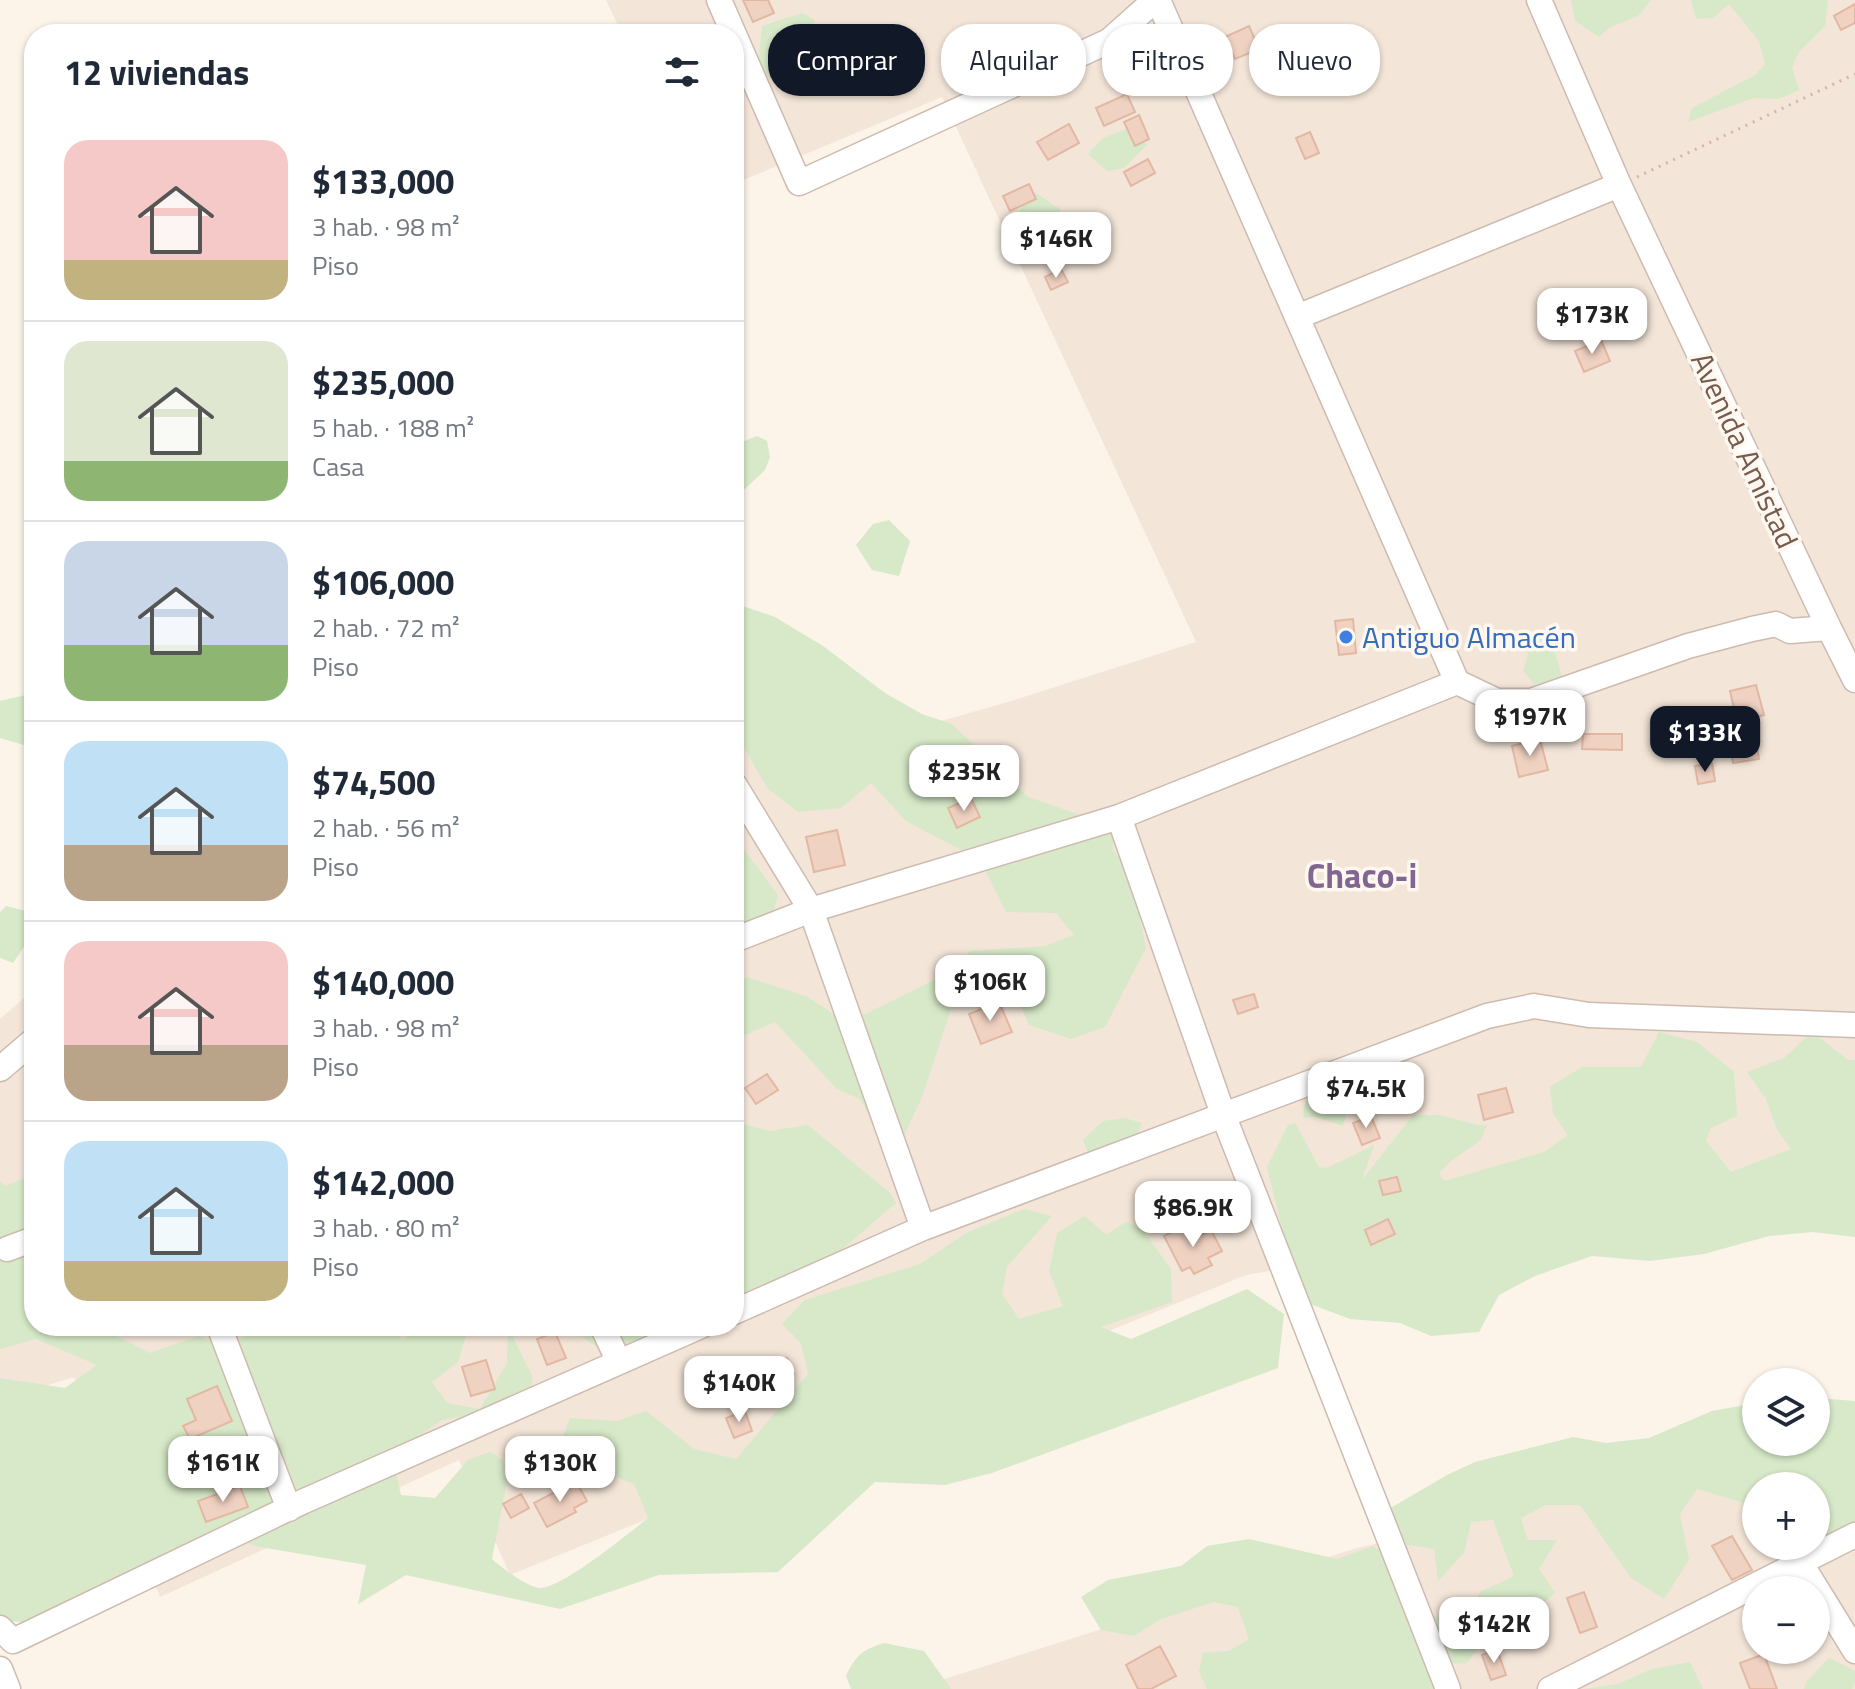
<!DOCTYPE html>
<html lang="es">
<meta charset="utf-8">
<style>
body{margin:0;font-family:"Titillium Web",sans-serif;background:#f2f2f3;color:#1f2937;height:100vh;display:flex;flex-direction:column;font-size:30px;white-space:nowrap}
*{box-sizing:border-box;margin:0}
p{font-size:26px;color:#747a83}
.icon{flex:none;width:44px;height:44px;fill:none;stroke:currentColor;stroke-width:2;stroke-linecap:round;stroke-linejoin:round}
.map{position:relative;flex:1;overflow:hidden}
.drawer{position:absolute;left:24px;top:24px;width:720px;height:1312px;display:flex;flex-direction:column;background:#fff;border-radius:32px;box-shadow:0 2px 6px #0004}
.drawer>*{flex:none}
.guide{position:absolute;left:768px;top:24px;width:760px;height:72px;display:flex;gap:16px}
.fabs{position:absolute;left:1742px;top:1368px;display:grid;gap:16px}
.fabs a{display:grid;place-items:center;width:88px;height:88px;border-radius:50%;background:#fff;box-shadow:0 2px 6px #0004;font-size:40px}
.price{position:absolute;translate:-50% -68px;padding:0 18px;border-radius:16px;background:#fff;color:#222;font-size:26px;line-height:52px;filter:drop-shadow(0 2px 4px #0008)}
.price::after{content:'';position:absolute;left:50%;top:48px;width:24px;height:18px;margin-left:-12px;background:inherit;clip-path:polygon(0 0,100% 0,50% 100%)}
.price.current{background:#111827;color:#fff}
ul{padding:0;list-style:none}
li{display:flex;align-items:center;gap:24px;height:200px;padding:0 40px}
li+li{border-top:2px solid #e0e1e3}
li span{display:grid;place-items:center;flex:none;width:224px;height:160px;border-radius:24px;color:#555}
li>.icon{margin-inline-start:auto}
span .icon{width:96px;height:96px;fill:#fffc;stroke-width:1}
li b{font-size:34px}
h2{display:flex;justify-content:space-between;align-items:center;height:96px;padding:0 40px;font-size:34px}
.pill{padding:0 28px;border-radius:32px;background:#fff;box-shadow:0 2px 6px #0004;font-size:28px;line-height:72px}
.pill.current{background:#111827;color:#fff}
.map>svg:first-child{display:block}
.residential{fill:#f3e5d8;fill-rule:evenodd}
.green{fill:#d7e9c8}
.building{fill:#f0d2c2;stroke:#e2b8a3;stroke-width:2}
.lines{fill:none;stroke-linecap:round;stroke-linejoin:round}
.minor-casing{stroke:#cebbaf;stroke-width:27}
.path{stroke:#d6b5a5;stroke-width:3;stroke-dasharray:2 6;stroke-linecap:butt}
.minor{stroke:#fff;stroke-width:24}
.shop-dot{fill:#3f7fe0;stroke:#fef8f0;stroke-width:3}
.labels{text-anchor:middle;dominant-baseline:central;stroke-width:7;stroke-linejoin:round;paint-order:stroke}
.street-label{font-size:30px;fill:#765a4d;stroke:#fef8f0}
.shop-label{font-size:30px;fill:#366cbe;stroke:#fef8f0;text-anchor:start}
.quarter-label{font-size:34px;font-weight:bold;fill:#806691;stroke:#fef8f0}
</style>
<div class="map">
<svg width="1855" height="1689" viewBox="0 0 1855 1689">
<rect width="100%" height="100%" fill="#fcf4e9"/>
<!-- residential -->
<path class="residential" d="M606,0H1855V1171L1246,1275L510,1575L459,1460L160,1597L74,1377L0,1400V1019L34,989V1326H734V704L775,769L1011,701L1196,642L942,97L734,184V34H622Z
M1855,1407V1689H913L1357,1548L1726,1465L1816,1442ZM1756,1486H1816V1546H1756ZM1756,1590H1816V1650H1756Z"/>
<!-- green -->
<path class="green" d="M1571,0H1651L1639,15L1609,28L1599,37L1575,21Z
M1691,0H1828L1825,26L1799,52L1792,67L1799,90L1778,99L1753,98L1688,122L1692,108L1755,75L1765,64L1759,41L1729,4L1713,18L1696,19Z
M802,13L815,20L810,31L789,38L790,48L797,52L791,62L795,75L803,82L797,90L776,85L758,65L762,26Z
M1129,128L1147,145L1124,168L1107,171L1088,154L1103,138Z
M1036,193L1060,209L1056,222L1037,232L1026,226L1019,210Z
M757,436L767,441L770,457L765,470L734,499V450L742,442Z
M889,520L910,541L899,576L872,570L856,545L873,524Z
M734,603L775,617L823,646L885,693L922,714L952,724L1028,797L1113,826V849L1126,869L1134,889L1146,948L1105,1027L1071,1039L1029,1025L1008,977L968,989L952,1006L922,1097L893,1159L860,1099L837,1089L775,1022L734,1040V991L747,977L808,997L847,1023L938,978L971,951L1045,946L1074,935L1056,913L1006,912L980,860L906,821L871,783L841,808L798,812L767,788L734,730Z
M1552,642L1563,680L1534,684L1523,671L1529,650Z
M34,693V754L24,745L0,738V701Z
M734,836L778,895L770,924L734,941Z
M6,906L34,913L32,935L13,963L0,958V912Z
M1659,1032L1697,1042L1734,1072L1737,1116L1711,1128L1706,1141L1731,1172L1791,1149L1777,1130L1766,1099L1747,1072L1784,1058L1812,1032L1848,1060H1855V1237L1813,1232L1769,1236L1704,1254L1650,1261L1592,1256L1535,1276L1499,1295L1479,1332L1431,1336L1400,1323L1350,1319L1286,1295L1272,1275L1283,1232L1267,1167L1288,1125L1295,1123L1319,1167L1327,1168L1374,1145L1362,1180L1413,1115H1439L1478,1125H1487L1481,1140L1452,1160L1439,1173L1444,1181L1544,1152L1568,1135L1553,1114L1550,1087L1582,1067H1641Z
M1400,1064L1410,1080L1407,1095L1398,1107L1380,1102L1368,1092L1360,1091L1346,1113L1343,1126L1316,1117L1303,1118C1304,1112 1304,1104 1307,1099C1313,1089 1349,1077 1360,1077C1370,1077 1377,1076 1383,1068Z
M1125,1118L1142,1123L1132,1145L1091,1160L1083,1140L1103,1121Z
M734,1122L770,1131L808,1125L890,1193L896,1203L776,1306L734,1304Z
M34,1174V1239L26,1243L34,1259V1326H97L150,1353L199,1336L227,1349L245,1336L246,1326H390L402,1340L423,1326L468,1328L458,1362L432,1382L447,1403L480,1409L507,1363L508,1327L532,1376V1403L442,1420L392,1455L401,1495L435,1498L468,1460L490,1452L503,1460L507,1482L492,1559C502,1568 526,1586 539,1588C560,1590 629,1533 648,1518L634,1484L557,1452L570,1418L617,1421L646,1411L694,1449L736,1459L808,1374L801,1343L782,1324L805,1300L920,1264L966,1233L1024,1209L1052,1216L1007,1267L1002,1294L1019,1319L1063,1306L1049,1271L1057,1233L1085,1216L1106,1235L1126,1222L1142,1229L1171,1269L1172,1302L1101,1327L1131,1339L1247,1289L1284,1314L1278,1368L992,1473L945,1485L875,1482L778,1572L659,1575L560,1609L406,1575L358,1604L366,1565L254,1546L222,1531L199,1536L109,1600L47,1623L0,1621V1378L65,1388L97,1365L36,1339L0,1349V1181L5,1186Z
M576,1326H661L629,1353L602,1351L580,1335Z
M1816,1398L1855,1401V1525L1816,1541V1486H1756V1529L1748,1504L1697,1489L1680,1514L1689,1560L1664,1599L1631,1578L1580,1505H1546L1521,1518L1528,1540H1557L1539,1569L1555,1593L1532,1614L1499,1625L1467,1620L1478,1649L1467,1663L1440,1664L1447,1689H1207L1199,1672L1203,1653L1229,1651L1249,1639L1238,1607L1214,1602L1161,1619L1134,1636L1101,1630L1081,1597L1108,1580L1181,1566L1207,1546L1249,1539L1337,1559L1373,1546L1395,1560L1414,1610L1437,1617L1466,1620L1480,1592L1514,1576L1493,1520L1471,1522L1464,1553L1438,1581L1434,1549L1396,1543L1377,1516L1447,1475L1475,1462L1573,1437L1606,1443L1649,1438L1712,1411L1756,1403V1442H1816Z
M884,1643L924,1651L951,1689H851L846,1676C856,1655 862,1650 884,1643Z
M1829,1658L1855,1671V1682L1852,1689H1804L1806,1682Z
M1690,1662L1703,1689H1584L1618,1684L1652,1669Z"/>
<!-- building -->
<path class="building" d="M743,0H768L774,13L753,22Z
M1855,4V23L1841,30L1834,16Z
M1249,26L1259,49L1235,59L1225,37Z
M808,42L821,69L797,80L787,59L797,54L795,49Z
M1127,94L1135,112L1104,126L1096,108Z
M1139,115L1149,139L1135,146L1124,122Z
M1069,124L1079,143L1048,160L1037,142Z
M1310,132L1319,153L1305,159L1296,138Z
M1148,159L1155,173L1131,186L1124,172Z
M1029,184L1036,199L1010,211L1003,196Z
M1061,269L1068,282L1051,290L1045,277Z
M1601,340L1610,361L1584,372L1575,351Z
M1353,619L1356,653L1339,655L1335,621Z
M1756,685L1764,715L1752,718L1759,759L1733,763L1729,741L1741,739L1730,691Z
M1583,734H1622V750L1582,749Z
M1540,739L1548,770L1519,777L1512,746Z
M1712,763L1715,781L1698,784L1695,766Z
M971,798L980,817L957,828L948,808Z
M837,830L845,865L814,872L806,837Z
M1254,994L1258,1007L1238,1014L1233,1000Z
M999,1002L1012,1032L981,1044L969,1014Z
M767,1074L778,1090L756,1104L745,1088Z
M1506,1088L1513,1112L1484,1120L1478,1095Z
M1371,1116L1380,1138L1362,1145L1353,1123Z
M1397,1177L1401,1191L1383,1195L1379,1181Z
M1388,1219L1395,1234L1371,1245L1365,1230Z
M1186,1225L1193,1239L1211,1230L1222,1251L1208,1258L1212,1265L1194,1274L1190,1267L1182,1271L1164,1236Z
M555,1332L566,1358L547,1365L537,1339Z
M787,1358L794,1374L767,1385L760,1369Z
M486,1360L495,1389L471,1396L462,1367Z
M217,1386L232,1421L190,1439L183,1426L196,1420L187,1399Z
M745,1411L752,1431L734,1438L726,1418Z
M576,1481L587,1501L574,1508L576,1512L547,1527L534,1503Z
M240,1486L248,1507L206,1522L198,1501Z
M521,1494L529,1508L511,1518L503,1504Z
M1732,1536L1752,1570L1732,1580L1712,1546Z
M1584,1592L1597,1627L1580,1633L1567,1598Z
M1160,1646L1176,1676L1151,1689H1138L1126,1665Z
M1497,1649L1506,1675L1491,1680L1482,1655Z
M1764,1654L1777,1689H1750L1740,1663Z"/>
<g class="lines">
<defs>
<path id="minor" d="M719,0L799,183L1109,41L1155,0
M1158,0L1457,682L1497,701H1531L1688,646L1752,629L1776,624L1790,631L1829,628
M1539,0L1619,185L1829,628L1855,680
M1297,317L1619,185
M734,784L811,910L923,1228
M1119,817L1224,1117L1448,1689
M734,940L811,910L1119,817L1457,682
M0,1069L34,1040
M7,1249L34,1239
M734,1312L923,1228L1487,1016L1534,1006L1589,1015L1855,1025
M219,1326L289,1509
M602,1326L619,1362
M1800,1562L1855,1651
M0,1628L13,1641L302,1502L701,1326
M0,1669L8,1689
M1550,1689L1855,1535"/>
</defs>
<!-- minor casing -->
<use href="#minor" class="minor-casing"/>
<!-- path -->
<path class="path" d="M1637,177L1855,74"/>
<!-- minor -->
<use href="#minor" class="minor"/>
</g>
<!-- markers -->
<circle class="shop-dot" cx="1346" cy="637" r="8"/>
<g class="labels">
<!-- street labels -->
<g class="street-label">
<text transform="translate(1745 450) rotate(65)">Avenida Amistad</text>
</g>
<!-- shop labels -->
<g class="shop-label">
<text x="1362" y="637">Antiguo Almacén</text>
</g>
<!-- quarter labels -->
<g class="quarter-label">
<text x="1362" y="875">Chaco-i</text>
</g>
</g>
</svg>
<div class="fabs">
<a><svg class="icon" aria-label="layers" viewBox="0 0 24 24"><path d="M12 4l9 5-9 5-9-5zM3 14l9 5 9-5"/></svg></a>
<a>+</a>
<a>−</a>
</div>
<b class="price" style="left:1056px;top:280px">$146K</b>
<b class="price" style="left:1592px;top:356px">$173K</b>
<b class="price" style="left:1530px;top:758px">$197K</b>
<b class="price current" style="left:1705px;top:774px">$133K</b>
<b class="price" style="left:964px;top:813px">$235K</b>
<b class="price" style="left:990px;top:1023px">$106K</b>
<b class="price" style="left:1366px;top:1130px">$74.5K</b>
<b class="price" style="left:1193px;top:1249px">$86.9K</b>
<b class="price" style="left:739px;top:1424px">$140K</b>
<b class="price" style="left:223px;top:1504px">$161K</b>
<b class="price" style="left:560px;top:1504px">$130K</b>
<b class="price" style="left:1494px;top:1665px">$142K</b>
<div class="guide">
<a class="pill current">Comprar</a>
<a class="pill">Alquilar</a>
<a class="pill">Filtros</a>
<a class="pill">Nuevo</a>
</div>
<section class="drawer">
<h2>12 viviendas<svg class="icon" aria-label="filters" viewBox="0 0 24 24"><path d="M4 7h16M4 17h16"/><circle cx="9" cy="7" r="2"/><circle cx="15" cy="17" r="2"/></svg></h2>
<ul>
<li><span style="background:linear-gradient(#f6c9c9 75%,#c2b280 0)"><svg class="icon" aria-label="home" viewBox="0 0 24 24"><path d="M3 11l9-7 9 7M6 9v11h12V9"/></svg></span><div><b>$133,000</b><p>3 hab. · 98 m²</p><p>Piso</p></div></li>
<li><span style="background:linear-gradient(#dfe7d0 75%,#8fb573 0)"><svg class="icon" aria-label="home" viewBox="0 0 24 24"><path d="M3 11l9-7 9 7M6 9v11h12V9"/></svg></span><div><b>$235,000</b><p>5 hab. · 188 m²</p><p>Casa</p></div></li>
<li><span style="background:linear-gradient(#c9d6e8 65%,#8fb573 0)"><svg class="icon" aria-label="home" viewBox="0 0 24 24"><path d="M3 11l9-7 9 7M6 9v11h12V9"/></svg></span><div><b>$106,000</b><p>2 hab. · 72 m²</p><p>Piso</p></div></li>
<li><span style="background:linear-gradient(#bfe0f5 65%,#b9a48a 0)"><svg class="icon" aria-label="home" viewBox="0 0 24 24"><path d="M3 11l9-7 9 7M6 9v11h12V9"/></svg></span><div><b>$74,500</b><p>2 hab. · 56 m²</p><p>Piso</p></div></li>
<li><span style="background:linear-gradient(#f6c9c9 65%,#b9a48a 0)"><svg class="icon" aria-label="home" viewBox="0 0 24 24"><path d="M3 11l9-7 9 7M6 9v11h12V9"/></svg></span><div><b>$140,000</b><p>3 hab. · 98 m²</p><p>Piso</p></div></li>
<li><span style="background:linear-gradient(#bfe0f5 75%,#c2b280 0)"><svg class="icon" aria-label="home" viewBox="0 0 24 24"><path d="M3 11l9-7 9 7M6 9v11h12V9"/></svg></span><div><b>$142,000</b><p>3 hab. · 80 m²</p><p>Piso</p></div></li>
</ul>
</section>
</div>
